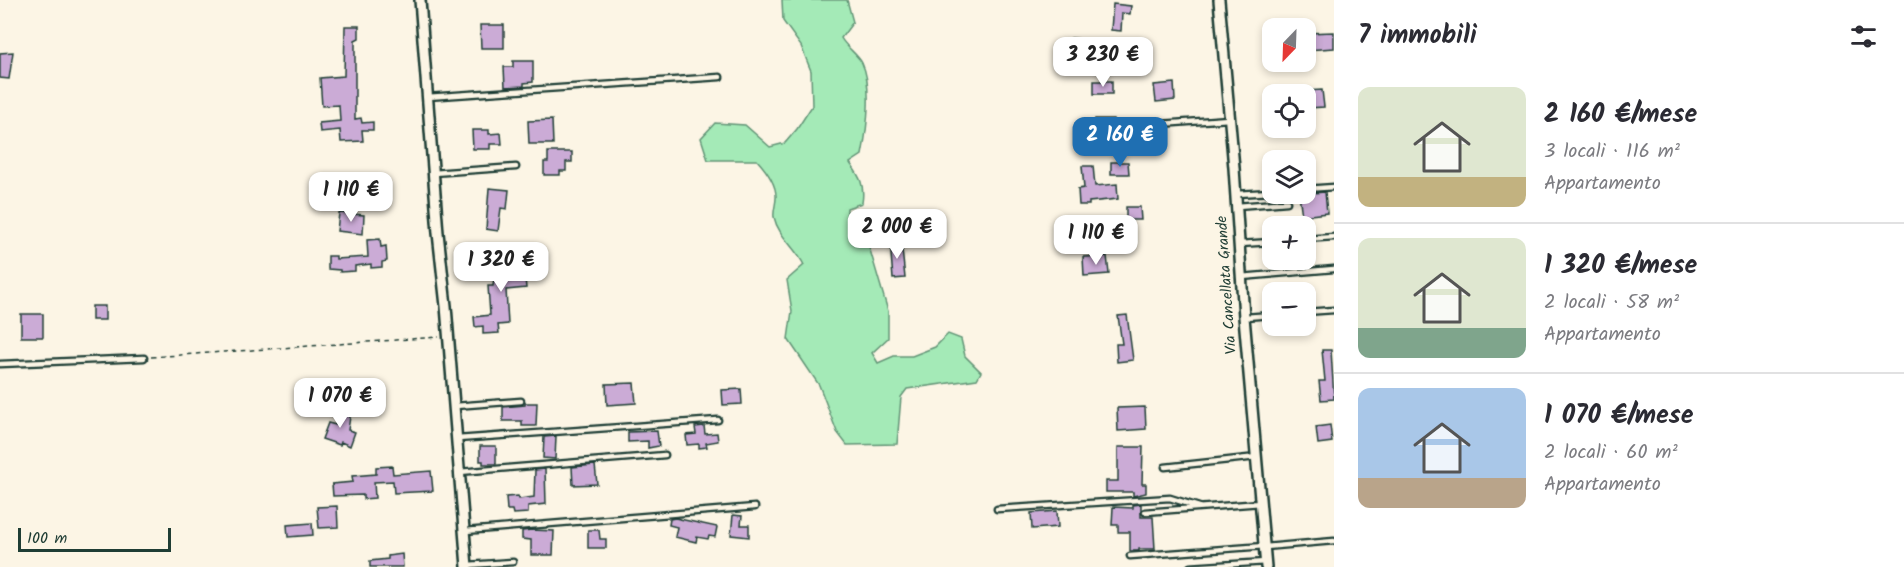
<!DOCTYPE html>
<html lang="it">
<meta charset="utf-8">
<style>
body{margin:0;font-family:Kalam,sans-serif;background:#f2f2f3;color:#2b2b33;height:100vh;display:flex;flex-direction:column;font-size:22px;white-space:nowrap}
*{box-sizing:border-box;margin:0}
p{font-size:20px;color:#7c7c81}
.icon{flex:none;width:33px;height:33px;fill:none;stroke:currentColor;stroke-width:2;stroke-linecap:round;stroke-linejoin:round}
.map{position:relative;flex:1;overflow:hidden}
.sheet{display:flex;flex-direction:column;background:#fff;width:570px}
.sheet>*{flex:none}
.needle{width:39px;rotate:203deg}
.controls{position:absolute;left:1262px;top:18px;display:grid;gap:12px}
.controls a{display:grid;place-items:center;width:54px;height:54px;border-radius:12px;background:#fff;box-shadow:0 3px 9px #0003;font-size:30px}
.scale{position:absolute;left:18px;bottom:15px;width:153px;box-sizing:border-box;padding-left:6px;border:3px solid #1f3d34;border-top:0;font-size:16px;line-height:21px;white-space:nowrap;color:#1f3d34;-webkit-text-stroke:4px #fcf5e5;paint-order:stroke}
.price{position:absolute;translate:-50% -51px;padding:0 14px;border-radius:12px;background:#fff;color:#222;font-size:20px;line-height:39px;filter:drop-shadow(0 2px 3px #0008)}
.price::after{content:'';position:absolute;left:50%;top:36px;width:18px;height:14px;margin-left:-9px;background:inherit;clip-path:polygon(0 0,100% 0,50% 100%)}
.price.active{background:#1f6fb2;color:#fff}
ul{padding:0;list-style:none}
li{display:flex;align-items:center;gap:18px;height:150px;padding:0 24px}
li+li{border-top:2px solid #e1e1e2}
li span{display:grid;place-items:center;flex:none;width:168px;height:120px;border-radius:12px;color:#555}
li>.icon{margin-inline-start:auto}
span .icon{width:72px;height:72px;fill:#fffc;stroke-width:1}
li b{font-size:26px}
h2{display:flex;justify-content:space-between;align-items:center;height:72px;padding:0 24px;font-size:26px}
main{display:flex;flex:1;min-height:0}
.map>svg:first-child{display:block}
.green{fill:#a4eab7;stroke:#629476;stroke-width:1.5}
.building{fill:#cbabd6;stroke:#1f3d34;stroke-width:1.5}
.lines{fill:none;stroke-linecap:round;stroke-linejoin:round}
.service-casing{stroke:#1f3d34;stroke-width:9}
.minor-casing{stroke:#1f3d34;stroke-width:14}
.path{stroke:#1f3d34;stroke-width:1.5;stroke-dasharray:4.5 4.5;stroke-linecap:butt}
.service{stroke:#fcf5e5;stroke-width:4.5}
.minor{stroke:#fcf5e5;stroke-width:9}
.labels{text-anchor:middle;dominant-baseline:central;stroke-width:4.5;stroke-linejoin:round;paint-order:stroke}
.street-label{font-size:15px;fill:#1f3d34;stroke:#fcf5e5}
</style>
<main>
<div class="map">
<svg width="1334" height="567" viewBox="0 0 1334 567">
<rect width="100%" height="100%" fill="#fcf5e5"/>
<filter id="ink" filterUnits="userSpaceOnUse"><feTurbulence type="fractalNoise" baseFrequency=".0167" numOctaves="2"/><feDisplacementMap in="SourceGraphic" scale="12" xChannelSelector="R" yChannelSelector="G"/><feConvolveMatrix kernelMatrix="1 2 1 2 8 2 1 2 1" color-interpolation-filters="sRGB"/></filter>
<g filter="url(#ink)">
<!-- green -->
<path class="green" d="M782,0H847L853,22L841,38C846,47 858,55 862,63C873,86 867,130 862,155L850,163C860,177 865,185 862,203L847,208V218L865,233L888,311V338L872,353L878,363L894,356H912L935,347L948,334L961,339L965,356L981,372L977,379L907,389L901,397L897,444L847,445L837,432L819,385L788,339L792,311L787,280L804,265C796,248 778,236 774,217C773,211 776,204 776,198C777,184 766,170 757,160H708L701,138L715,123L745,125L770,147L785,143L797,129L812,106L811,71L801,46L783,21Z"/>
<!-- building -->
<path class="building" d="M1113,4L1131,6L1130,14L1122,13L1121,31L1111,30Z
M480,25H504V48H481Z
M345,26H359V38L355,40V119L361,118L362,123L373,122V130H362L363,141L341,142L340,130L320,132L319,123L340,121L339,105L322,106L320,78L344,76Z
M1334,32V48L1307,50L1306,33Z
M1071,38L1093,40L1090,71L1067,68Z
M13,52L9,79L0,78V53Z
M513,61H533V82L524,83V86L505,87L504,67H513Z
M1094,81H1112V94H1094Z
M1174,83L1175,100L1156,102L1154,85Z
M1322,90L1324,107L1308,108L1306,91Z
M1095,119H1113L1114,135H1095Z
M552,120L553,144H529L528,121Z
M472,130H489V134L501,133L502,144H490V149H473Z
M548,152H572V162H566V171H560V175H544V162H548Z
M1111,162H1128L1129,174H1111Z
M1082,166H1093L1095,186L1117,184L1118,199L1089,202V205H1079L1078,189L1084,188Z
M489,188L509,190L507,209L501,208L498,231L486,229Z
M1325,192L1327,213L1302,216L1299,194Z
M1126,207H1140L1141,220H1126Z
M339,213L364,215L363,234L337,231Z
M1126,226L1127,239H1118L1119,248L1100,250L1099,232H1105V227Z
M380,239L381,247L386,246L387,261L382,262V267L371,268V264L355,266V271L340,272V270L328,269V256H336V259L368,257L367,240Z
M901,240L905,278L893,279L890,241Z
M497,252L518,255L515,279L525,278L526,288L506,290L508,324L498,325L499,333L483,334V326L475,327L474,317L490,315L488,286H493Z
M1107,256L1109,274L1084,276L1083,257Z
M92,306H105V320H92Z
M21,314H43V337H21Z
M1127,315L1133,360L1117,362L1116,344H1122L1118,316Z
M1322,350H1331L1334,399L1321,400L1319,381H1325Z
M634,383L636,403L607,405L606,384Z
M741,389L742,404L723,405L722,390Z
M525,403H537L536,426H522V421H503V407L525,405Z
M1145,407L1146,429L1118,431L1117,408Z
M338,408L351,410L348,430L355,432L350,446L341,442L340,445L322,439L328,423L336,425Z
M1330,425L1332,442L1318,444L1316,427Z
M704,426L705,434L717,433L718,441L706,443L707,447L699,448V444L687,445L686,435L696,434L695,427Z
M657,431L659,446L648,448V441L628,442V432Z
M556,436L555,459L543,458L544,437Z
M480,446H496V464H483V461H480Z
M1118,447H1143L1142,484H1146V493L1133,496V492H1106V481H1118Z
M595,465L597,484L573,485L572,467Z
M392,466L393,474L431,471L433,491L394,493L393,481L374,482L375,498L363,499V495L333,496L332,484L353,482L352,476L376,474V467Z
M545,469L546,504L528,506V513L513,514L512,510H507L506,497L518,496L519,499L534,497L535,470Z
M1141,504V517H1153L1155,549H1139V551H1130V532H1118V525H1112L1113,507L1133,508V505Z
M337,506L338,527L319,528L317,507Z
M1057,511L1058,527L1032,529L1031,513Z
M733,515L742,516L741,525H749V537L731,535Z
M675,518L717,527L715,537L709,536L708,539L697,537L696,542L675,537L677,527L669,525L670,519Z
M312,523L313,535L288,537L287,525Z
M532,530L554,531L553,555H531V540L522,539V531Z
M588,530H599L600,539H606V548H588Z
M402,554L403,567H370V561L388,559V556Z"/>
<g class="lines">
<defs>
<path id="service" d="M427,97L720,77
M1133,126L1229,119
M433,173L516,167
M1305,189L1334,187
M1236,194L1272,192
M1237,206L1287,202
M1305,239L1334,237
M1239,244L1272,242
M1241,277L1334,269
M1305,312L1334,310
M1245,317L1272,315
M0,364L144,358
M455,406L521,401
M457,439L718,420
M1165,467L1257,457
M459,472L665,455
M997,509L1170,498L1199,507
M1145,512L1261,503
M465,531L755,507
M1265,547L1334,541
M1130,556L1265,546
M468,565L513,562
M1190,567L1266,562"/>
<path id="minor" d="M420,0L438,233L446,306L467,567
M1219,0L1234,168L1244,317L1266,567"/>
</defs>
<!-- service casing -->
<use href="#service" class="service-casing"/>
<!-- minor casing -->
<use href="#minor" class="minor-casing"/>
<!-- path -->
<path class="path" d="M151,357L439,337"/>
<!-- service -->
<use href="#service" class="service"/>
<!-- minor -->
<use href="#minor" class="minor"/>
</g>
</g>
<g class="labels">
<!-- street labels -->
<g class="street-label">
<text transform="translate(1227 285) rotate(-94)">Via Cancellata Grande</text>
</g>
</g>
</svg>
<div class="controls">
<a><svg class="needle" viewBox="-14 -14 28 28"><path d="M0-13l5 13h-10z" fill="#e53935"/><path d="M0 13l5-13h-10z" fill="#7c7c81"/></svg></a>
<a><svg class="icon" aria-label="locate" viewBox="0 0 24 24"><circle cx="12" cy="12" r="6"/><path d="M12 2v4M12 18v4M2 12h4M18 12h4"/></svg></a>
<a><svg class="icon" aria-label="layers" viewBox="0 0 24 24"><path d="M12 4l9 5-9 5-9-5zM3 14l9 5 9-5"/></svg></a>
<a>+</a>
<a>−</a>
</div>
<div class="scale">100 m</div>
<b class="price" style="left:1103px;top:88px">3 230 €</b>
<b class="price active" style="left:1120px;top:168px">2 160 €</b>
<b class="price" style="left:351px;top:223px">1 110 €</b>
<b class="price" style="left:897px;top:260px">2 000 €</b>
<b class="price" style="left:1096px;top:266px">1 110 €</b>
<b class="price" style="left:501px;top:293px">1 320 €</b>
<b class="price" style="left:340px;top:429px">1 070 €</b>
</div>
<section class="sheet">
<h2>7 immobili<svg class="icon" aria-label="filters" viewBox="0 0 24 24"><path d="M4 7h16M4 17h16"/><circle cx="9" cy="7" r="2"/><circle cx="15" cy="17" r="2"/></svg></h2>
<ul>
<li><span style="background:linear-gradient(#dfe7d0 75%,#c2b280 0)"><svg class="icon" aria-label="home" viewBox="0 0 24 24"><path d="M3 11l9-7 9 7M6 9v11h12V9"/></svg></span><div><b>2 160 €/mese</b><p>3 locali · 116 m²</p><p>Appartamento</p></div></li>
<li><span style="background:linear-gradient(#dfe7d0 75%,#7fa58c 0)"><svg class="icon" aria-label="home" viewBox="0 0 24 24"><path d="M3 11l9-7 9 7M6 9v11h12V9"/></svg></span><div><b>1 320 €/mese</b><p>2 locali · 58 m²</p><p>Appartamento</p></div></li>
<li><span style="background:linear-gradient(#a9c7e8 75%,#b9a48a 0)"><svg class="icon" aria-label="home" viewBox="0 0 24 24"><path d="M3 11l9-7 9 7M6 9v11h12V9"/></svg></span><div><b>1 070 €/mese</b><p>2 locali · 60 m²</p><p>Appartamento</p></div></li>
</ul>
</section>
</main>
